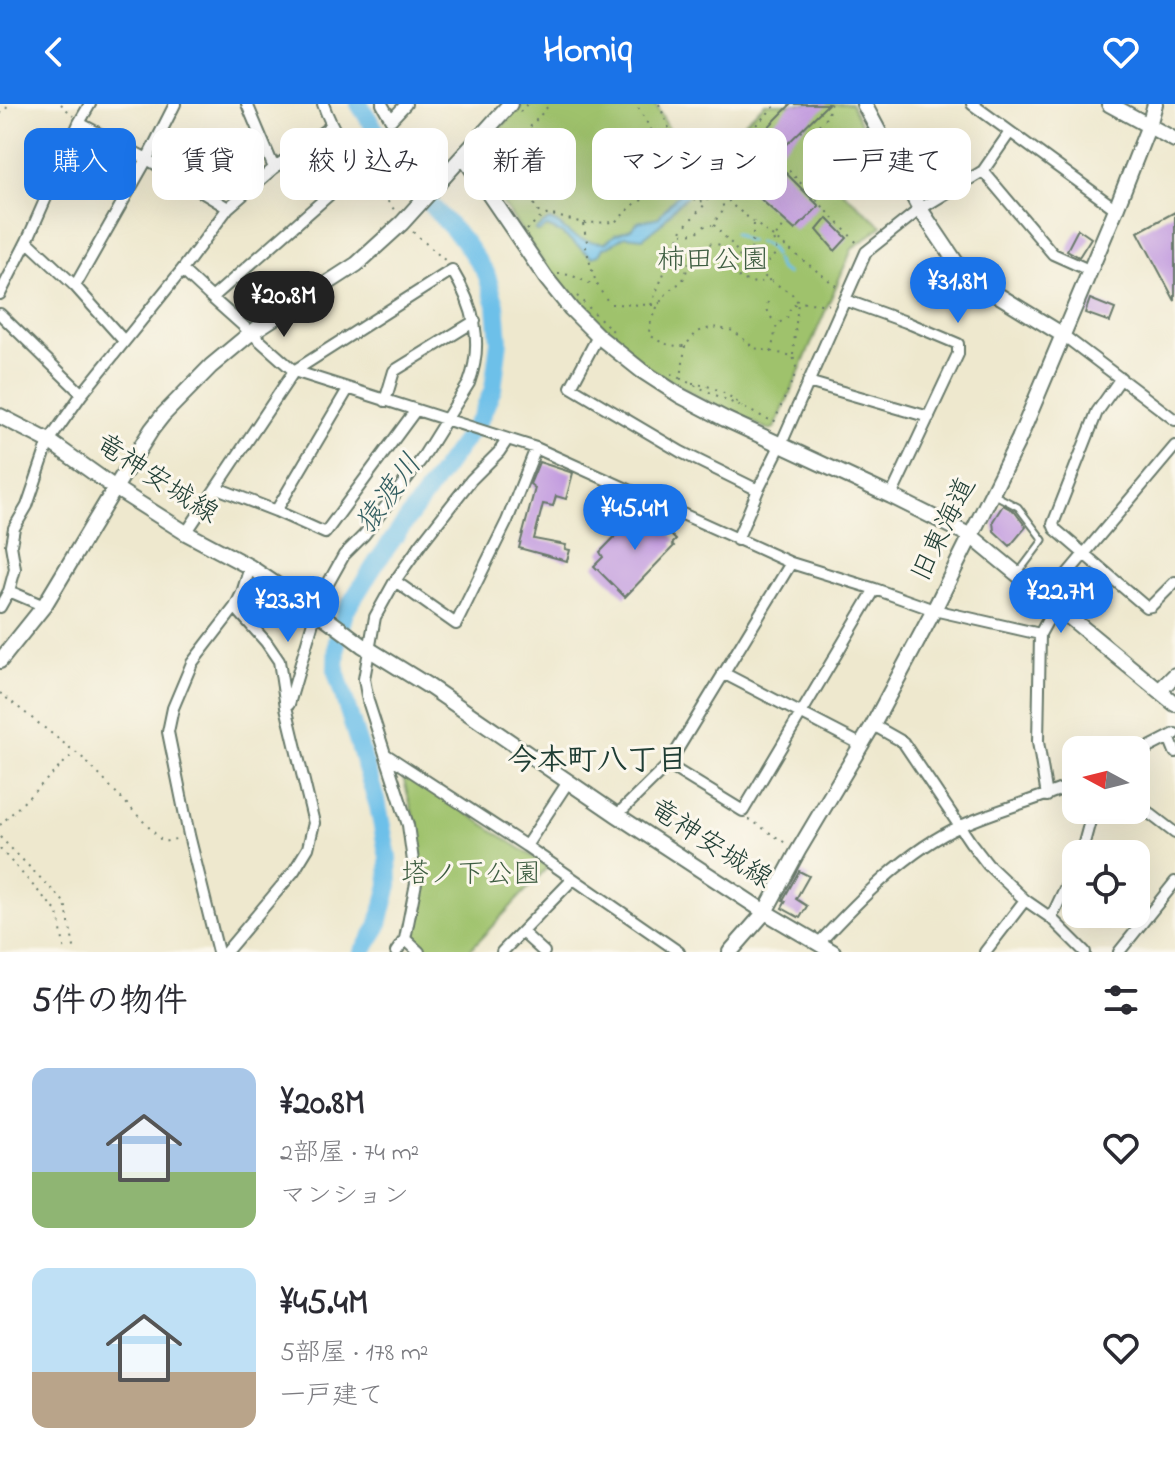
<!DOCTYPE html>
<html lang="ja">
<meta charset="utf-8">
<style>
body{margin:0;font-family:"Indie Flower","Klee One",sans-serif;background:#f2f2f3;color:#2b2b33;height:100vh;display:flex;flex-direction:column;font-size:30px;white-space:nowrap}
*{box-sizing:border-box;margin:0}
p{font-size:26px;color:#7c7c81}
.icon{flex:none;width:44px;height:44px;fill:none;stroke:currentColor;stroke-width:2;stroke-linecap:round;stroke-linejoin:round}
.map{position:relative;height:848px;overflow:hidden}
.drawer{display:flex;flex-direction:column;background:#fff;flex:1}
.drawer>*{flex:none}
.top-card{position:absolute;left:24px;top:24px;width:1128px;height:72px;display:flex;gap:16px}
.needle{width:52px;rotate:277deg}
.fabs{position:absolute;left:1062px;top:632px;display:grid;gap:16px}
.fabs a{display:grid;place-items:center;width:88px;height:88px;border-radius:16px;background:#fff;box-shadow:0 8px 32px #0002;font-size:40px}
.price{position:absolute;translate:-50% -68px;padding:0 18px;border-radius:28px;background:#1a73e8;color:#fff;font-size:26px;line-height:52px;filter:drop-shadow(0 2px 4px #0008)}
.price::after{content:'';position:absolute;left:50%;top:48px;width:24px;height:18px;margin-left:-12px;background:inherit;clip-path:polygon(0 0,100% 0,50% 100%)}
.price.on{background:#222;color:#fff}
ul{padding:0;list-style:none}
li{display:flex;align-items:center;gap:24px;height:200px;padding:0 32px}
li span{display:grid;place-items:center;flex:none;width:224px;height:160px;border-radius:16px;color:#555}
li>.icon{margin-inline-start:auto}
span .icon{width:96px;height:96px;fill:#fffc;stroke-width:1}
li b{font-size:34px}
h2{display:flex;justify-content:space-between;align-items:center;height:96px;padding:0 32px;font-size:34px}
.chip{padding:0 28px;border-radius:16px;background:#fff;box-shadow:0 8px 32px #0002;font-size:28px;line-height:72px}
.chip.on{background:#1a73e8;color:#fff}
header{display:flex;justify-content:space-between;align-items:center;height:104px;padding:0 32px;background:#1a73e8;color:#fff;font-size:36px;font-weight:800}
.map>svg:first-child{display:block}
.green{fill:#9fc26c;stroke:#5f8050;stroke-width:2}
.water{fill:#6dc0e9;stroke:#467e8e;stroke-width:2}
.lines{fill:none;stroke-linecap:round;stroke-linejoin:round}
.stream{stroke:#6dc0e9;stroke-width:3}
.river{stroke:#6dc0e9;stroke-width:18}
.building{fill:#c29bdf}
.lane-casing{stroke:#67796a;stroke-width:9}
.street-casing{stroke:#67796a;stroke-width:14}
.secondary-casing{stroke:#67796a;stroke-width:18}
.path{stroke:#67796a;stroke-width:2;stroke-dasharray:2 6;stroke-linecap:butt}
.lane{stroke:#fff;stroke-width:5}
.street{stroke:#fff;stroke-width:10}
.secondary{stroke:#fff;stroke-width:14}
.labels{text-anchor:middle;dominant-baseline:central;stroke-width:6;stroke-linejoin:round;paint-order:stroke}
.park-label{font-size:28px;fill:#3f5e42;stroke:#fbf7ec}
.street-label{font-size:28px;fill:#1f3d34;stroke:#fbf7ec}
.water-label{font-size:30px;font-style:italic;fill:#325e61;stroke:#fbf7ec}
.neighbourhood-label{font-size:30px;font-weight:bold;fill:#1f3d34;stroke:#fbf7ec}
</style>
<header><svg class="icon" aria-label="back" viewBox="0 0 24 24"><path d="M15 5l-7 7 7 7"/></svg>Homiq<svg class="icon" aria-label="heart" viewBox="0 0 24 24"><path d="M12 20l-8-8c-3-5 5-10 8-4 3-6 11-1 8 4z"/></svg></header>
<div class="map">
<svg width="1175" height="848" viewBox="0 0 1175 848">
<rect width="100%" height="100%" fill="#fbf7ec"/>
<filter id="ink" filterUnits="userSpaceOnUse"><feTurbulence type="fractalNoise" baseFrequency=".0125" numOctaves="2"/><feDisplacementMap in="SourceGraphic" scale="16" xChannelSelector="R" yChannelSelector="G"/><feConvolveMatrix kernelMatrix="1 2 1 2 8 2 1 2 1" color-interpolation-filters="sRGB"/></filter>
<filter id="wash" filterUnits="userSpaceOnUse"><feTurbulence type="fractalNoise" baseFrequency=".006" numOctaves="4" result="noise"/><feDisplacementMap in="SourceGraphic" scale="32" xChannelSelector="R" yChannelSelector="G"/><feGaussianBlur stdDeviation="1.8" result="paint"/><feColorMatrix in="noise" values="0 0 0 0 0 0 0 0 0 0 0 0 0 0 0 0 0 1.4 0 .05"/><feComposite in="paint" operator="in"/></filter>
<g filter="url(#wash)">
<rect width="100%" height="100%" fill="#eee8ce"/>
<!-- green -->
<path class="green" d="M523,0H655L676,38L734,28L765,0H851L871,41L827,69L837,83L882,122L852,145L775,324L769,326L700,294L644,261L557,178L477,62L479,47Z
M405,668L548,763L468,848H426L410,832V825L417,803L421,768L419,733L402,669Z"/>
<!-- water -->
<path class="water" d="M690,78H694L698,82L673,105L661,120L643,134L625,132L608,143L603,144L599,151L592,153L561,129L547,123L538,128L535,126L549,116C560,118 562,125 572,131C580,136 595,139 605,139L615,131L631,125L638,118L659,113C667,99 680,91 690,78Z"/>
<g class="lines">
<!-- stream -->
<path class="stream" d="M734,129L745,136L750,137
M757,138C764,139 772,144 774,151
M775,155L779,164L787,170"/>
<!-- river -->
<path class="river" d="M359,0L406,74L463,136L486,169L496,201L499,237L493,285L481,313L378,456L345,508L337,537L336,568L378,702L388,753L389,781L378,823L362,848"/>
</g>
<g id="blocks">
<!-- building -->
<path class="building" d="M791,0H828L772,55L819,102L795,126L727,65Z
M1175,108V197L1138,128Z
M827,114L847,134L835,147L817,126Z
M1078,125L1091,134L1079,153L1067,146Z
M1090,195L1115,205L1110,218L1085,209Z
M539,358L573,369L566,395L556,392L553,402L543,400L534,435L566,441L565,445L570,446L567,457L519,444L535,384L530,380Z
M1003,401L1014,407L1026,423L1010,442L994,427L993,417Z
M643,404L676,436L672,440L674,442L625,493L594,462L603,453L600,448Z
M799,767L809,772L796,795L807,802L800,814L782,804L786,797L783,796Z"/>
</g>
</g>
<g filter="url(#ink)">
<use href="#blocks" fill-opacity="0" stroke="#67796a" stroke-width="2"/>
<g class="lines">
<defs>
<path id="lane" d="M993,390L1018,403L1043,436L1019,468"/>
<path id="street" d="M247,0L274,64
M323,0C332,25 344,43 361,63L212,194L294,267L536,344L791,459L875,485L934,506L1040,530
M382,0L391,16L406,0
M972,0L1116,105
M79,19L147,55L228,104
M983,67L1053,150L1091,167
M27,137L75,182L124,237
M182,166L212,194
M75,182L147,55L175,0
M0,190L27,137L79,19L90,0
M845,196L906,218L958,240V250L891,392
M0,210L82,290
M1063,231L1175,316
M598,232L571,283L681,348L758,386
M1121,274L1097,308L1053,420L1055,425L1146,503L1151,502L1175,478
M808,278L929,313
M385,297L394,267L475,217
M217,384L276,407L325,429L415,307
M276,407L348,285
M186,429L294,267L452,166C474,202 484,238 469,279L421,356L364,431L344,451L320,494L289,600L286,603
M737,436L758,386L781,340L866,148L920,105L983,67L1010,28
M395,477L456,520L507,417L536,344
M9,487L44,502
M1047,494L1175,342
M0,503L9,487L15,465L11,441L14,424L27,402L49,337L82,290L182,166L228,104L274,64L331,22
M723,569L860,640
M873,621L903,638L971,739L988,761L1025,796L1051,814L1085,848
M1169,633L1175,648
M385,650L526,742L679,848
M1136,650L1175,630
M668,661L743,707L875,485
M1047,692L1038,638L1040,530L1056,501
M1136,699L1175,729
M617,711L668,661L791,459
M526,742L568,678
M1081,750L1093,706
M1051,814L1076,761
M522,828L544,848
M405,835L419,848
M819,839C857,798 908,745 961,722C998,705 1038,696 1076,679
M218,848L189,731L168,628L173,604L192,559L235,503L242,489L250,463
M226,848L294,767L308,744L314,719L286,603L279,557L266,538L235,503
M396,848L405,835L416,779L408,721L368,597L364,575L375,513L395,477L421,440L471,376L499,348L507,336
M502,848L572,776
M985,848L1025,796
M1119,848L1175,778"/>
<path id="secondary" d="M864,0L920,105L957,160L993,188L1063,231
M1109,0L1175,36
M463,52L546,174L571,205L598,232L642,267L679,291L725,315L891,392L971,432L1175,600
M0,312L49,337L115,384L186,429L250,463L323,512L362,541L430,583L617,711L765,808L833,848
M0,557L44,502L115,384L152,325L163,311L211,262L252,228L357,160L402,119L510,0
M1159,587L1175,571
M730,848L765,808L798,747L873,621L934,506L1019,335L1116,105L1149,21L1155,0"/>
</defs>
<!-- lane casing -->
<use href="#lane" class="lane-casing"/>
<!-- street casing -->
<use href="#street" class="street-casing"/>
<!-- secondary casing -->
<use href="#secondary" class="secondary-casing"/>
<!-- path -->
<path class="path" d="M61,0L73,12
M659,0L673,34L709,72L732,101L840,185
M520,8L527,0
M0,10L11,0
M801,27L807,32L828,12L829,2L831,0
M659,35L670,27
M487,52L507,56L541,112
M507,55L511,45L550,0
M778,55L859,141
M486,63L487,45
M368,72L396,108
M668,79L677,80L682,76V65L667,38L671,36L709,78
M667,82L674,88L682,86L691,95L705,98
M719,85L724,106L714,118V121C725,135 733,137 740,154L758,161L771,156L777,147L773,135L787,119
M583,120L588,142L586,143C591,163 595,185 611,200L652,201L660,199
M754,120L751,148L765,173L792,190L798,198L832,201
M527,126L536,117L548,110L583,119L615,118L637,98L659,90L676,68L636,0
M413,128L447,158
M682,130L696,129L706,121H712
M558,170C574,169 583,179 597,181
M770,176L755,179L740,175C734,166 734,153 727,146C715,134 697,140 690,154C687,161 687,172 681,178C678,181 674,182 671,185C660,195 649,215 649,230C661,240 669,242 685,242L697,228L713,223L734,227L754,244L793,252L796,263L802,267
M577,192L615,229
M768,198C766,207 769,212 776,219
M651,201L682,125L707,98L715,60L723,46L738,39L777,0
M685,242L681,275L774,318L797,266
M771,248L777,220L787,214L791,202L797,199
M793,251L798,198
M671,270L681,275
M692,280C710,280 730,290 742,303
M0,589L84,655L163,738L180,734
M749,715L787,740
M0,721L74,649
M0,733L65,799L75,848
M0,745L58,809L65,848"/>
<!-- lane -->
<use href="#lane" class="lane"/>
<!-- street -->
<use href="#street" class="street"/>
<!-- secondary -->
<use href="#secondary" class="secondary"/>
</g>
</g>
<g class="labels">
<!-- park labels -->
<g class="park-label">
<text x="713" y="157">柿田公園</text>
<text x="471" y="771">塔ノ下公園</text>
</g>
<!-- street labels -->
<g class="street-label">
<text transform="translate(156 376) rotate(33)">竜神安城線</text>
<text transform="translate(945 426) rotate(-64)">旧東海道</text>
<text transform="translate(710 741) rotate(33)">竜神安城線</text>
</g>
<!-- water labels -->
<g class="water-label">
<text transform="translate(390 391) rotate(-54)">猿渡川</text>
</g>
<!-- neighbourhood labels -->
<g class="neighbourhood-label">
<text x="597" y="658">今本町八丁目</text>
</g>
</g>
</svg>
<div class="fabs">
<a><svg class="needle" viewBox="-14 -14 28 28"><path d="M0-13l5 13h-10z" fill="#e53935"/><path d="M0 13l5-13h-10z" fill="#7c7c81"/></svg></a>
<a><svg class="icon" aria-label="locate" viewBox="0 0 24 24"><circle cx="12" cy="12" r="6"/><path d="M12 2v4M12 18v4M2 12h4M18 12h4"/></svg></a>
</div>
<b class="price" style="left:958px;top:221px">¥31.8M</b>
<b class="price on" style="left:284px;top:235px">¥20.8M</b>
<b class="price" style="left:635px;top:448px">¥45.4M</b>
<b class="price" style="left:1061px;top:531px">¥22.7M</b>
<b class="price" style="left:288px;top:540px">¥23.3M</b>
<div class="top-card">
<a class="chip on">購入</a>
<a class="chip">賃貸</a>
<a class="chip">絞り込み</a>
<a class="chip">新着</a>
<a class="chip">マンション</a>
<a class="chip">一戸建て</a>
</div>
</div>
<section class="drawer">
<h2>5件の物件<svg class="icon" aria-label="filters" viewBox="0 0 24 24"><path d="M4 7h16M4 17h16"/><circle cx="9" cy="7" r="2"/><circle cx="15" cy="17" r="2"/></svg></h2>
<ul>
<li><span style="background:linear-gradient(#a9c7e8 65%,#8fb573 0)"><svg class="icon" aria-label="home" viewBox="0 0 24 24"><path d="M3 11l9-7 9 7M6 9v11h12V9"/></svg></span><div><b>¥20.8M</b><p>2部屋 · 74 m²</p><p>マンション</p></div><svg class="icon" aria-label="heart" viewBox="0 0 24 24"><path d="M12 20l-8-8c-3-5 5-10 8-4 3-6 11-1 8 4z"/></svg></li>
<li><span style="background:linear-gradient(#bfe0f5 65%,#b9a48a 0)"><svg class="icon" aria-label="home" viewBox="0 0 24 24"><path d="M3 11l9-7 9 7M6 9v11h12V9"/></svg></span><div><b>¥45.4M</b><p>5部屋 · 178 m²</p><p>一戸建て</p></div><svg class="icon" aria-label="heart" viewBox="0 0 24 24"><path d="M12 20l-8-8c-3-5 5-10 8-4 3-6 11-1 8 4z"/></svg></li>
</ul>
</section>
